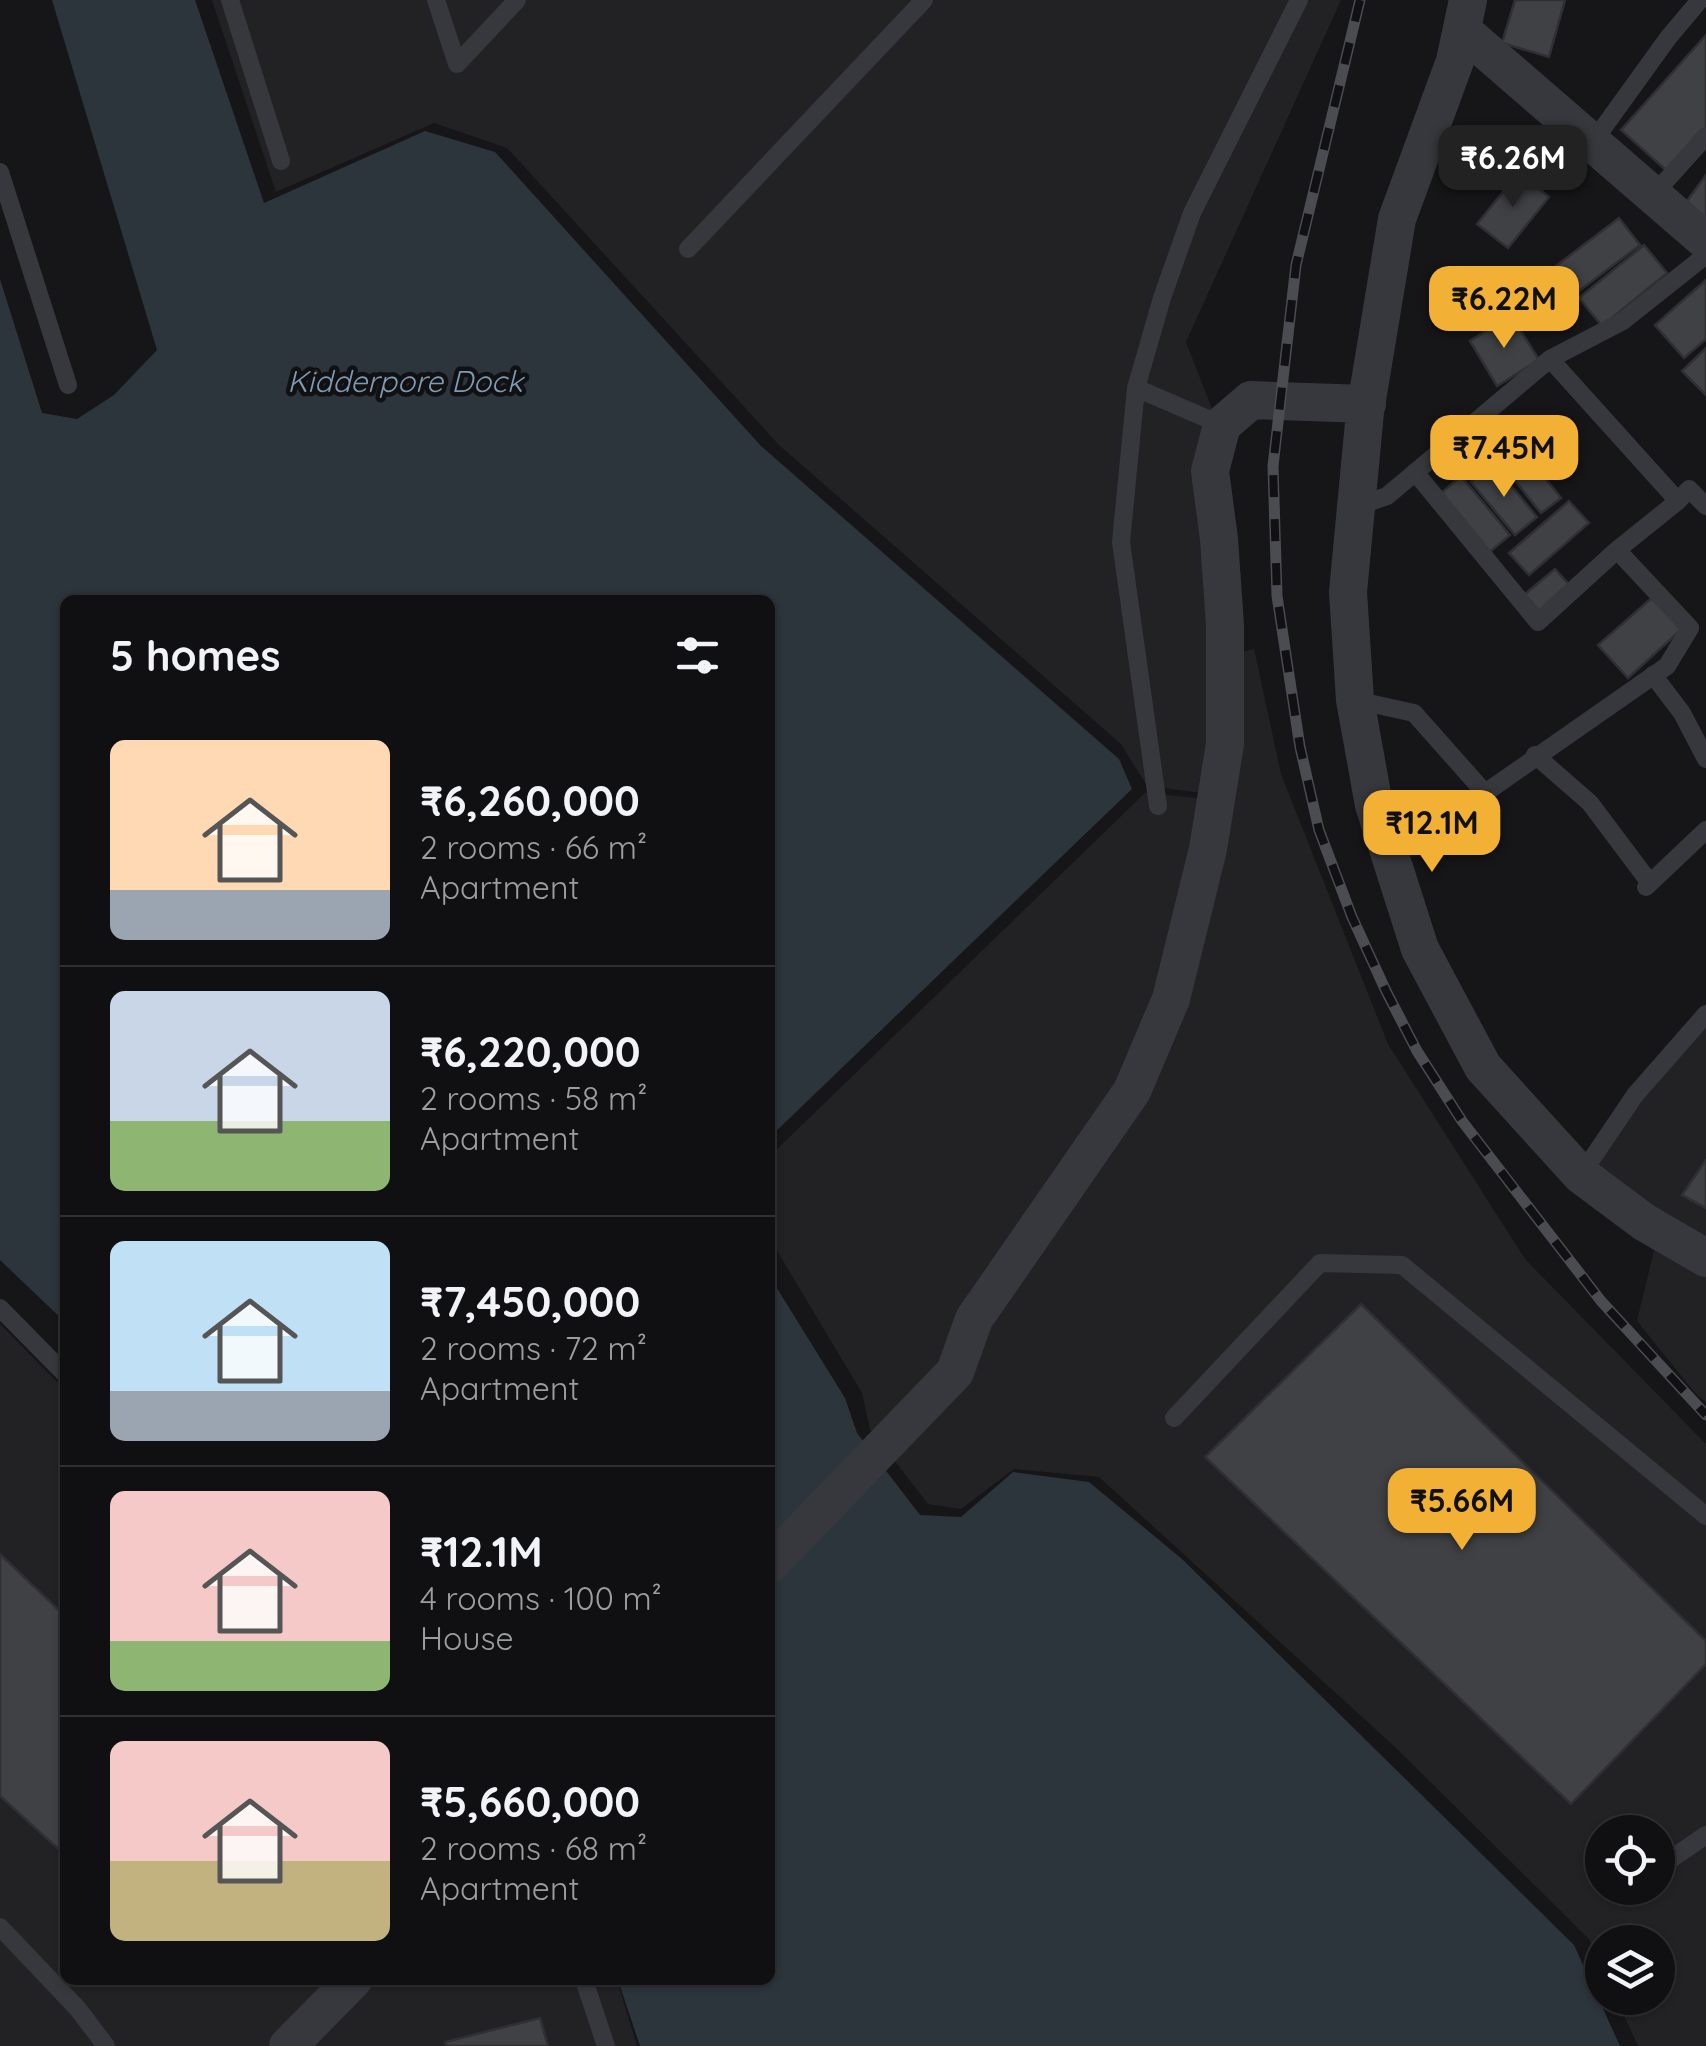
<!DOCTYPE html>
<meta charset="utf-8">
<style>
body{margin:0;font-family:Quicksand,sans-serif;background:#19191b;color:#f1f3f6;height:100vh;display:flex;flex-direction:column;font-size:38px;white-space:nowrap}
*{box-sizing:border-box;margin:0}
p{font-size:32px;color:#9c9d9f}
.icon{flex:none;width:55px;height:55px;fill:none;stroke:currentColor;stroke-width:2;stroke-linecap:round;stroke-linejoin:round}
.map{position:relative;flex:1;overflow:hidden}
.panel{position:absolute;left:60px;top:595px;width:715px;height:1390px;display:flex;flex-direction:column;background:#101012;border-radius:15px;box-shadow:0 2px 8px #0004,0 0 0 2px #303032}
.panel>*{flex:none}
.buttons{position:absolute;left:1585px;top:1815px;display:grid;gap:20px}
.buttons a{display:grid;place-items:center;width:90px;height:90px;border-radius:50%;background:#101012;box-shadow:0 2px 8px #0004,0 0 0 2px #303032;font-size:50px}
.price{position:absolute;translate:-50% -85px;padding:0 22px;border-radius:20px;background:#f2b134;color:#111;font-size:32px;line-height:65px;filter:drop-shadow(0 2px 5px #0008)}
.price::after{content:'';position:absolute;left:50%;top:60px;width:30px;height:22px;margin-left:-15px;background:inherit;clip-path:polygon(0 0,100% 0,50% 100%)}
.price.current{background:#222;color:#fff}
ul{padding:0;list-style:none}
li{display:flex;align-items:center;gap:30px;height:250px;padding:0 50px}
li+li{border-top:2px solid #303032}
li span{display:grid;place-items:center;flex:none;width:280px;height:200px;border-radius:15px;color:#555}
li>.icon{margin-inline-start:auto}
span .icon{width:120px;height:120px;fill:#fffc;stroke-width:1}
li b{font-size:42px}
h2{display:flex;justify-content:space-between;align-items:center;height:120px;padding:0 50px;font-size:42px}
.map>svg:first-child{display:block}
.built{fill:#222225;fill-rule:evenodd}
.water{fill:#2c353c}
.building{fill:#404145;stroke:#303034;stroke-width:2.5}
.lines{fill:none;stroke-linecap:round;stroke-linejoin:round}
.lane{stroke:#37383d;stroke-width:18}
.street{stroke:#37383d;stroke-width:38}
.rail-casing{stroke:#4a4c52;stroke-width:11}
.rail{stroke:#111113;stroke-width:8;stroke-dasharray:22;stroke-linecap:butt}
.labels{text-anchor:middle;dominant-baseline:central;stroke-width:9;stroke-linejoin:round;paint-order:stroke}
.water-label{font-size:30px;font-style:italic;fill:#7f9bb3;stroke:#111113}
</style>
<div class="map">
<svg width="1706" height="2046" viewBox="0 0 1706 2046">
<rect width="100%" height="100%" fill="#161618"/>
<!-- built -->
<path class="built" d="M212,0H1341L1186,342L1214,414L1215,632L1204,793L1147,786L1121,744L779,445L507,148L434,123L276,192Z
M1254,649L1281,774L1388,1044L1525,1259L1706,1444V2046H1638L1616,1998H1658V1942H1602V1968L1589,1939L1395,1747L1099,1477L1014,1469L961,1509L928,1504L870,1429L862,1393L770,1239V1156L1145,793L1228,801L1233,654ZM1602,1832H1658V1888H1602Z
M1706,1020V1402L1695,1393L1637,1321L1662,1217L1595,1171L1633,1106Z
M0,1324L65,1390V1980H334L268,2046H0Z
M367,1980H617L637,2046H305Z"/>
<!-- water -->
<path class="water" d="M52,0H195L264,203L425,131L495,152L761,446L1119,759L1132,789L770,1137V600H65V1322L0,1260V279L42,413L77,419L114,395L157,350Z
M770,1277L845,1398L857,1433L920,1515L961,1517L1013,1472L1089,1482L1182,1559L1574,1945L1620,2046H640L618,1980H770Z"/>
<!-- building -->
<path class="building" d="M1515,0H1565L1549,57L1502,43Z
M1706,35V127L1667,171L1621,130Z
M1519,172L1549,197L1508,248L1477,224Z
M1706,175V221L1684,205Z
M1619,218L1640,245L1576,293L1556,266Z
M1644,245L1667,273L1602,326L1579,298Z
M1706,280V339L1684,358L1655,325Z
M1511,315L1539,360L1497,386L1470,341Z
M1706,348V395L1682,371Z
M1517,443L1561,498L1541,513L1498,459Z
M1493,464L1537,517L1515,535L1471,482Z
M1461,476L1510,535L1486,555L1438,496Z
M1569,501L1589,523L1529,575L1509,553Z
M1555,569L1572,588L1541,615L1524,595Z
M1654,596L1683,628L1628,678L1598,645Z
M1706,1160V1208L1682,1195Z
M1361,1304L1706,1641V1664L1571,1804L1205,1457Z
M0,1554L65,1616V1855L0,1796Z
M540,2018L548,2046H447L445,2042Z"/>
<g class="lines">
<!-- lane -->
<path class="lane" d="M230,0L281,161
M436,0L457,64L517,0
M1593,142L1668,38L1700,0
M0,172L68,385
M1653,195L1706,136
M688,249L924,0
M1550,359L1678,501L1689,489L1706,506
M1136,388L1222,425
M1415,472L1538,622L1617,550L1678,501
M1356,507L1387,496L1550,359L1623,321L1706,255
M1653,675L1682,713L1706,759
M1355,700L1414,713L1485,793L1667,666L1690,628L1617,550
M1535,755L1590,803L1650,883
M1158,806L1121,542L1136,388L1162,298L1192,213L1299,0
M1646,887L1706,830
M1581,1175L1635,1095L1706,1014
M0,1308L65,1374
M1174,1418L1320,1263L1402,1265L1706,1516
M1658,1868L1706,1835
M0,1927L78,2009L106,2046
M584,1980L606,2046"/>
<!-- street -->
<path class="street" d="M1468,0L1455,61L1397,219L1365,412L1348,592L1355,700L1374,805L1420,949L1483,1067L1581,1175L1644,1222L1706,1258
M1462,30L1706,241
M770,1564L955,1372L974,1319L1132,1091L1171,999L1208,849L1225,744V625L1219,539L1210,471L1222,425L1251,400L1367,404
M288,2046L353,1980"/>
<defs>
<path id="rail" d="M1360,0L1296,265L1273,466L1277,596L1300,747L1319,830L1352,917L1386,991L1417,1051L1462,1121L1601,1301L1706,1415"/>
</defs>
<!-- rail casing -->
<use href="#rail" class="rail-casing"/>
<!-- rail -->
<use href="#rail" class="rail"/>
</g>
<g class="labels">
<!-- water labels -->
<g class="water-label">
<text x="405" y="381">Kidderpore Dock</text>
</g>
</g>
</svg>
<div class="buttons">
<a><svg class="icon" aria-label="locate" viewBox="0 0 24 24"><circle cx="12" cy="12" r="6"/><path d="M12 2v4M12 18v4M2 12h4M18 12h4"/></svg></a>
<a><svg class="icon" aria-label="layers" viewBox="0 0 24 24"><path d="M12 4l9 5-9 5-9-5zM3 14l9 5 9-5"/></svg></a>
</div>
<b class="price current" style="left:1513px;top:210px">₹6.26M</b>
<b class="price" style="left:1504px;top:351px">₹6.22M</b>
<b class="price" style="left:1504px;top:500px">₹7.45M</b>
<b class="price" style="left:1432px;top:875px">₹12.1M</b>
<b class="price" style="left:1462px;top:1553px">₹5.66M</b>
<section class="panel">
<h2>5 homes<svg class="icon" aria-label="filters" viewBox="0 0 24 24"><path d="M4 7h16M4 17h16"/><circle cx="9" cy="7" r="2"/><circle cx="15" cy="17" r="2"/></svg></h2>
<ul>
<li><span style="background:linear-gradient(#ffd9b3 75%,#9aa5b1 0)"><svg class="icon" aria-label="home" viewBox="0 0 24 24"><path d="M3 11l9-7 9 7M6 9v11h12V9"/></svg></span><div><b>₹6,260,000</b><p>2 rooms · 66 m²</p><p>Apartment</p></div></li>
<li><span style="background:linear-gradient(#c9d6e8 65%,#8fb573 0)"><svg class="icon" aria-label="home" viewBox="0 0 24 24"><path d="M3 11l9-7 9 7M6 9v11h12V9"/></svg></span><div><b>₹6,220,000</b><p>2 rooms · 58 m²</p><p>Apartment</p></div></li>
<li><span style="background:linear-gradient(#bfe0f5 75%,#9aa5b1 0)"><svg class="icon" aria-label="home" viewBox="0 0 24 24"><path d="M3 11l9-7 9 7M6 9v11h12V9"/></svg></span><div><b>₹7,450,000</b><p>2 rooms · 72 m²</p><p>Apartment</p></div></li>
<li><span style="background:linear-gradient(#f6c9c9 75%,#8fb573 0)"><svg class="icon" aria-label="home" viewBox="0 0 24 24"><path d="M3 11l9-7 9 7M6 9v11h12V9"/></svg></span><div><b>₹12.1M</b><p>4 rooms · 100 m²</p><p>House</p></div></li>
<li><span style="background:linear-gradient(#f6c9c9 60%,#c2b280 0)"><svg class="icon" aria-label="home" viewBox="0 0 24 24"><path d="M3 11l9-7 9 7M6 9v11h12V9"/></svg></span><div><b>₹5,660,000</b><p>2 rooms · 68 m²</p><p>Apartment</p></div></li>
</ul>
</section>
</div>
